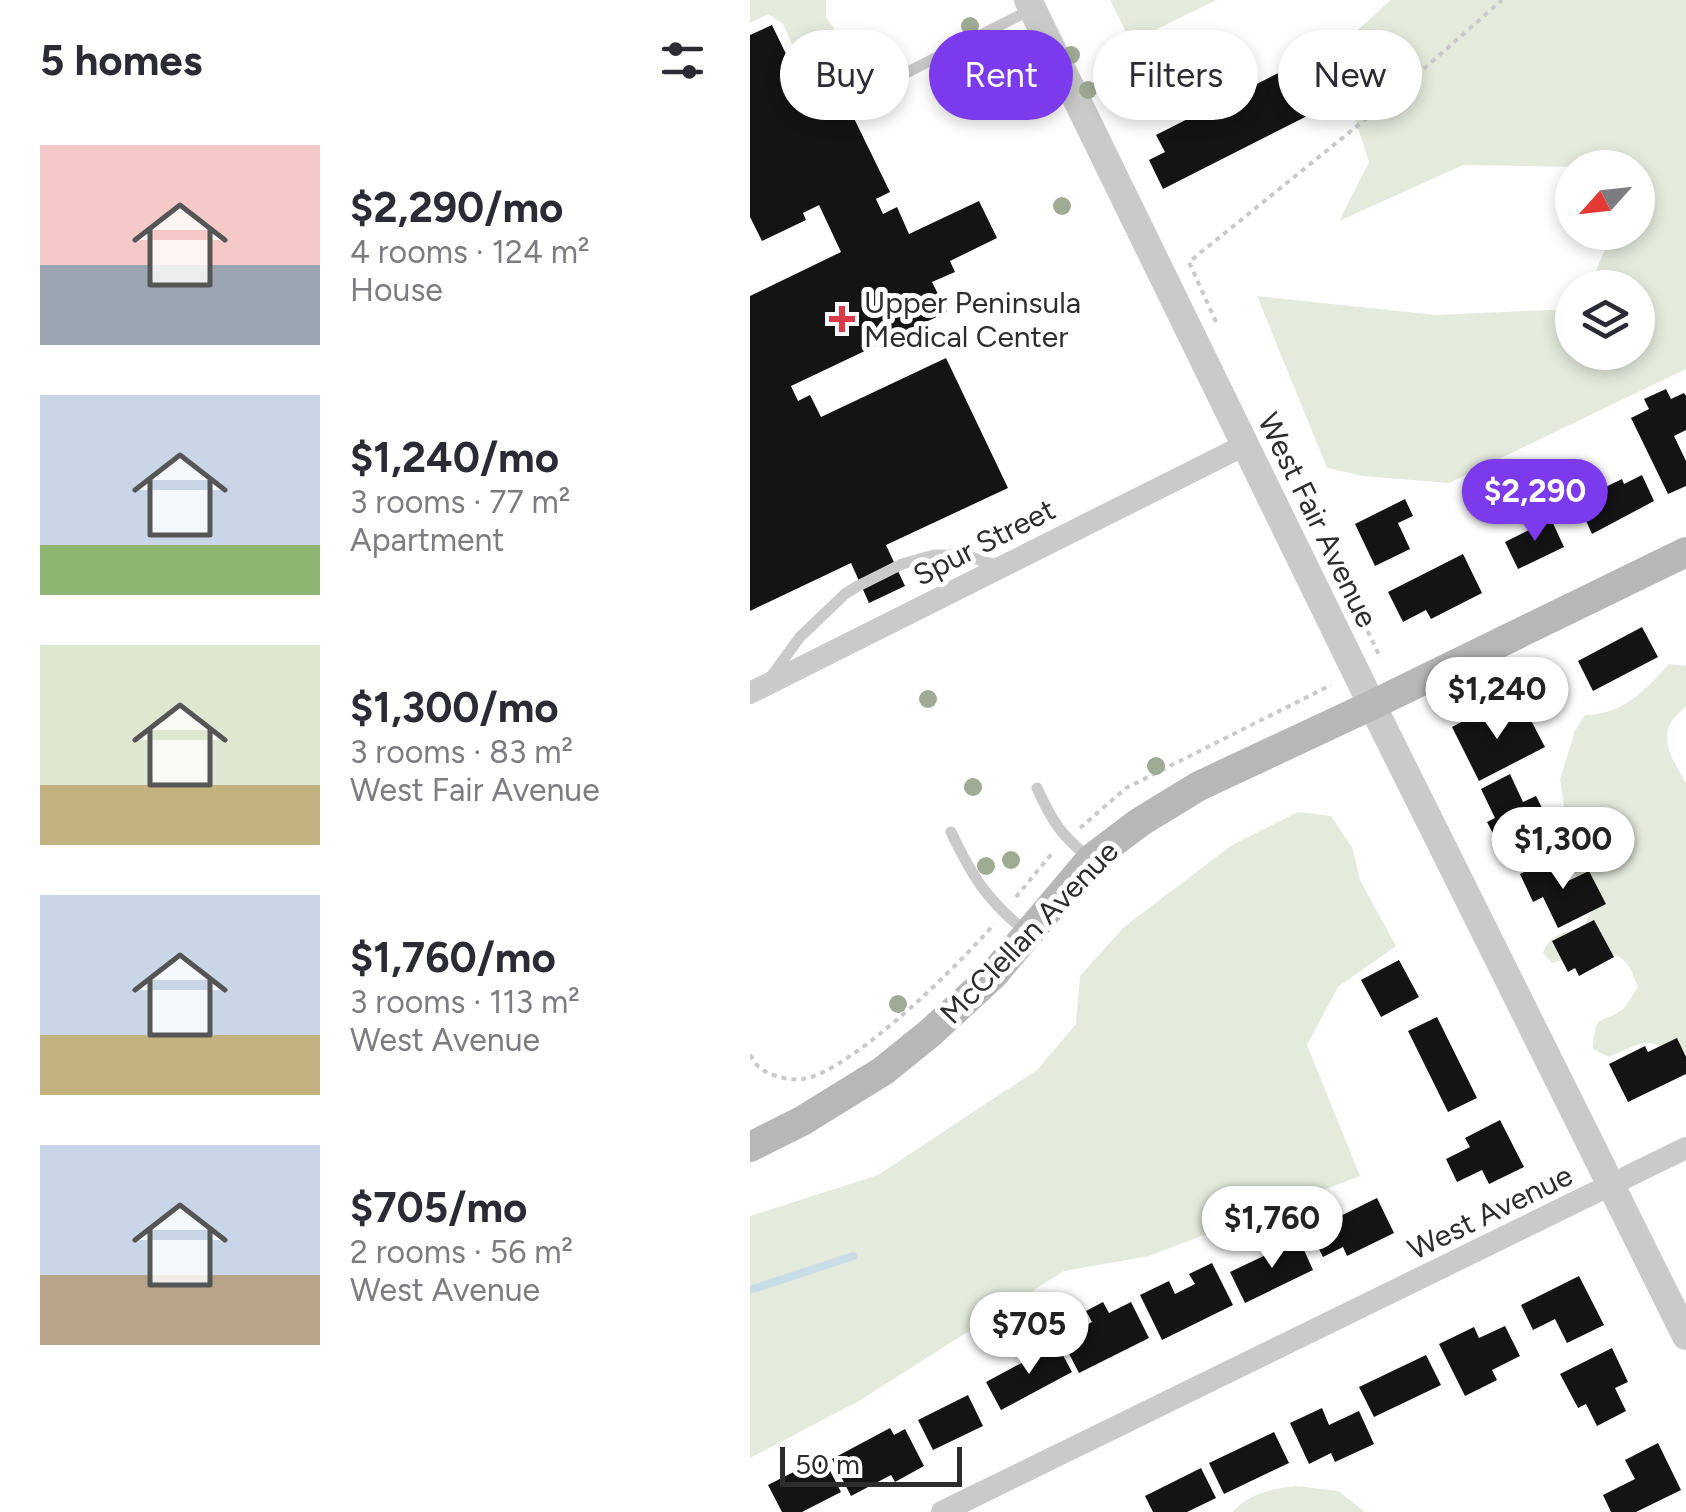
<!DOCTYPE html>
<meta charset="utf-8">
<style>
body{margin:0;font-family:Figtree,sans-serif;background:#f2f2f3;color:#2b2b33;height:100vh;display:flex;flex-direction:column;font-size:38px;white-space:nowrap}
*{box-sizing:border-box;margin:0}
p{font-size:32px;color:#7c7c81}
.icon{flex:none;width:55px;height:55px;fill:none;stroke:currentColor;stroke-width:2;stroke-linecap:round;stroke-linejoin:round}
.map{position:relative;flex:1;overflow:hidden}
.drawer{display:flex;flex-direction:column;background:#fff;width:750px}
.drawer>*{flex:none}
.banner{position:absolute;left:30px;top:30px;width:755px;height:90px;display:flex;gap:20px}
.needle{width:65px;rotate:243deg}
.fabs{position:absolute;left:805px;top:150px;display:grid;gap:20px}
.fabs a{display:grid;place-items:center;width:100px;height:100px;border-radius:50%;background:#fff;box-shadow:0 5px 15px #0003;font-size:50px}
.scale{position:absolute;left:30px;bottom:25px;width:182px;box-sizing:border-box;padding-left:10px;border:5px solid #2d2d2d;border-top:0;font-size:28px;line-height:35px;white-space:nowrap;color:#2d2d2d;-webkit-text-stroke:8px #fff;paint-order:stroke}
.price{position:absolute;translate:-50% -85px;padding:0 22px;border-radius:35px;background:#fff;color:#222;font-size:32px;line-height:65px;filter:drop-shadow(0 2px 5px #0008)}
.price::after{content:'';position:absolute;left:50%;top:60px;width:30px;height:22px;margin-left:-15px;background:inherit;clip-path:polygon(0 0,100% 0,50% 100%)}
.price.active{background:#7c3aed;color:#fff}
ul{padding:0;list-style:none}
li{display:flex;align-items:center;gap:30px;height:250px;padding:0 40px}
li span{display:grid;place-items:center;flex:none;width:280px;height:200px;border-radius:0px;color:#555}
li>.icon{margin-inline-start:auto}
span .icon{width:120px;height:120px;fill:#fffc;stroke-width:1}
li b{font-size:42px}
h2{display:flex;justify-content:space-between;align-items:center;height:120px;padding:0 40px;font-size:42px}
.chip{padding:0 35px;border-radius:45px;background:#fff;box-shadow:0 5px 15px #0003;font-size:35px;line-height:90px}
.chip.active{background:#7c3aed;color:#fff}
main{display:flex;flex:1;min-height:0}
.map>svg:first-child{display:block}
.green{fill:#e4eadc}
.lines{fill:none;stroke-linecap:round;stroke-linejoin:round}
.stream{stroke:#c9dde9;stroke-width:8}
.building{fill:#141414}
.path{stroke:#cacaca;stroke-width:4;stroke-dasharray:5 5;stroke-linecap:butt}
.service{stroke:#cacaca;stroke-width:11}
.minor{stroke:#cacaca;stroke-width:22}
.tertiary{stroke:#cacaca;stroke-width:28}
.secondary{stroke:#b7b7b7;stroke-width:30}
.tree{fill:#a0ab94}
.poi-dot{fill:#db3849;stroke:#fff;stroke-width:4}
.labels{text-anchor:middle;dominant-baseline:central;stroke-width:10;stroke-linejoin:round;paint-order:stroke}
.poi-label{font-size:30px;fill:#2d2d2d;stroke:#fff;text-anchor:start}
.street-label{font-size:30px;fill:#2d2d2d;stroke:#fff}
</style>
<main>
<section class="drawer">
<h2>5 homes<svg class="icon" aria-label="filters" viewBox="0 0 24 24"><path d="M4 7h16M4 17h16"/><circle cx="9" cy="7" r="2"/><circle cx="15" cy="17" r="2"/></svg></h2>
<ul>
<li><span style="background:linear-gradient(#f6c9c9 60%,#9aa5b1 0)"><svg class="icon" aria-label="home" viewBox="0 0 24 24"><path d="M3 11l9-7 9 7M6 9v11h12V9"/></svg></span><div><b>$2,290/mo</b><p>4 rooms · 124 m²</p><p>House</p></div></li>
<li><span style="background:linear-gradient(#c9d6e8 75%,#8fb573 0)"><svg class="icon" aria-label="home" viewBox="0 0 24 24"><path d="M3 11l9-7 9 7M6 9v11h12V9"/></svg></span><div><b>$1,240/mo</b><p>3 rooms · 77 m²</p><p>Apartment</p></div></li>
<li><span style="background:linear-gradient(#dfe7d0 70%,#c2b280 0)"><svg class="icon" aria-label="home" viewBox="0 0 24 24"><path d="M3 11l9-7 9 7M6 9v11h12V9"/></svg></span><div><b>$1,300/mo</b><p>3 rooms · 83 m²</p><p>West Fair Avenue</p></div></li>
<li><span style="background:linear-gradient(#c9d6e8 70%,#c2b280 0)"><svg class="icon" aria-label="home" viewBox="0 0 24 24"><path d="M3 11l9-7 9 7M6 9v11h12V9"/></svg></span><div><b>$1,760/mo</b><p>3 rooms · 113 m²</p><p>West Avenue</p></div></li>
<li><span style="background:linear-gradient(#c9d6e8 65%,#b9a48a 0)"><svg class="icon" aria-label="home" viewBox="0 0 24 24"><path d="M3 11l9-7 9 7M6 9v11h12V9"/></svg></span><div><b>$705/mo</b><p>2 rooms · 56 m²</p><p>West Avenue</p></div></li>
</ul>
</section>
<div class="map">
<svg width="936" height="1512" viewBox="0 0 936 1512">
<rect width="100%" height="100%" fill="#fff"/>
<!-- green -->
<path class="green" d="M0,0H76V17L95,45L104,89L75,97L56,75L33,24L18,14L0,23Z
M360,0H466L381,42Z
M641,0H936V369L699,483L614,476L577,468L507,296L686,315L822,309V352H888V288L839,287L859,240L857,233L888,232V168L713,165L589,221L619,162L583,52Z
M919,664L936,666V707C903,732 919,753 936,783V1057L933,1062C901,1034 895,1041 859,1057L843,1049C845,1008 852,1027 874,1008C879,1003 883,993 888,987C885,980 882,971 878,965C863,943 824,958 802,963L793,953C799,934 815,932 833,928L842,910L824,871L810,779L825,731L835,715C874,714 894,691 919,664Z
M548,812L581,816L603,849L610,880L646,946L588,987L557,1045L610,1176L399,1256L314,1271L107,1402L0,1458V1216L128,1175L287,1070L326,1024L330,976L374,927L482,845Z
M547,1486L588,1491L615,1512H482C501,1492 522,1489 547,1486Z"/>
<g class="lines">
<!-- stream -->
<path class="stream" d="M0,1290L103,1256"/>
</g>
<!-- building -->
<path class="building" d="M22,25L66,116L96,102L140,192L126,199L133,214L147,207L159,234L229,201L247,238L200,261L205,272L182,282L197,312L41,386L48,401L60,395L71,417L196,358L258,488L136,545L155,586L119,603L101,563L0,611V296L91,252L69,205L53,213L56,220L12,241L0,217V35Z
M550,62L573,108L413,189L399,160L415,152L406,135Z
M916,389L921,399L934,393L936,396V430L924,436L936,461V486L918,494L881,418L899,409L894,399Z
M892,475L904,501L842,534L827,501L872,479L874,484Z
M655,499L663,516L648,523L660,549L625,566L605,524Z
M801,519L814,547L768,569L755,542Z
M713,554L732,593L681,619L676,610L653,622L638,592Z
M892,627L908,657L843,691L828,661Z
M736,709L744,725L775,709L795,747L729,781L702,727Z
M760,774L773,802L786,796L802,828L753,853L737,822L745,818L731,789Z
M806,856L818,881L839,871L856,904L808,928L793,897L783,902L770,874Z
M844,920L864,957L829,976L825,968L818,972L802,941Z
M649,960L669,997L631,1017L611,980Z
M687,1017L727,1098L698,1112L658,1031Z
M927,1038L936,1057V1074L878,1102L859,1064L895,1046L898,1052Z
M750,1120L774,1167L739,1184L732,1170L707,1182L696,1159L720,1147L715,1138Z
M627,1198L644,1233L597,1256L593,1247L573,1257L560,1231Z
M549,1239L563,1270L495,1303L480,1272Z
M462,1263L483,1305L412,1340L390,1295L419,1281L425,1294L445,1284L439,1274Z
M829,1276L854,1325L817,1343L805,1319L783,1330L771,1305Z
M353,1302L359,1313L381,1302L399,1338L329,1373L311,1338L342,1322L336,1311Z
M755,1326L770,1356L742,1370L747,1380L715,1396L689,1344L724,1327L729,1338Z
M307,1344L322,1372L251,1410L236,1382Z
M862,1348L878,1382L865,1388L876,1411L847,1426L836,1404L828,1408L810,1374Z
M676,1355L691,1385L624,1417L609,1387Z
M218,1395L233,1426L183,1450L168,1420Z
M572,1408L579,1425L609,1411L624,1444L585,1462L581,1453L559,1464L540,1423Z
M140,1428L144,1435L155,1429L174,1466L145,1482L141,1475L101,1496L82,1459Z
M524,1432L539,1463L474,1494L459,1463Z
M908,1443L931,1490L886,1512H861L853,1495L885,1479L875,1460Z
M73,1457L91,1492L52,1512H32L18,1485Z
M451,1468L466,1498L437,1512H403L395,1496Z"/>
<g class="lines">
<!-- path -->
<path class="path" d="M466,322L439,262L627,110L752,0
M609,613L630,657L629,658
M330,828L376,788L581,685
M266,897L304,851
M0,1055C3,1059 5,1064 9,1067C19,1076 41,1081 53,1079C102,1071 211,963 244,924"/>
<!-- service -->
<path class="service" d="M148,77L282,9
M20,678L50,637L95,594L106,587L152,564L184,555H214L249,566
M287,788C302,821 310,834 338,857
M201,832C222,876 236,899 275,931"/>
<!-- minor -->
<path class="minor" d="M0,693L495,445
M192,1512L936,1148"/>
<!-- tertiary -->
<path class="tertiary" d="M278,0L622,705L936,1336"/>
<!-- secondary -->
<path class="secondary" d="M0,1147L52,1121L133,1071L180,1033L243,975L341,859L390,822L449,786L622,705L936,552"/>
</g>
<!-- trees -->
<g class="tree">
<circle cx="220" cy="26" r="9"/>
<circle cx="321" cy="55" r="9"/>
<circle cx="238" cy="80" r="9"/>
<circle cx="338" cy="90" r="9"/>
<circle cx="312" cy="206" r="9"/>
<circle cx="178" cy="699" r="9"/>
<circle cx="406" cy="766" r="9"/>
<circle cx="223" cy="787" r="9"/>
<circle cx="261" cy="860" r="9"/>
<circle cx="236" cy="866" r="9"/>
<circle cx="148" cy="1004" r="9"/>
</g>
<!-- markers -->
<path class="poi-dot" d="M87 304h10v10h10v10h-10v10h-10v-10h-10v-10h10z"/>
<g class="labels">
<!-- poi labels -->
<g class="poi-label">
<text x="114" y="302">Upper Peninsula<tspan x="114" dy="34">Medical Center</tspan></text>
</g>
<!-- street labels -->
<g class="street-label">
<text transform="translate(568 520) rotate(64)">West Fair Avenue</text>
<text transform="translate(234 542) rotate(-27)">Spur Street</text>
<text transform="translate(279 932) rotate(-46)">McClellan Avenue</text>
<text transform="translate(740 1212) rotate(-26)">West Avenue</text>
</g>
</g>
</svg>
<div class="fabs">
<a><svg class="needle" viewBox="-14 -14 28 28"><path d="M0-13l5 13h-10z" fill="#e53935"/><path d="M0 13l5-13h-10z" fill="#7c7c81"/></svg></a>
<a><svg class="icon" aria-label="layers" viewBox="0 0 24 24"><path d="M12 4l9 5-9 5-9-5zM3 14l9 5 9-5"/></svg></a>
</div>
<div class="scale">50 m</div>
<b class="price active" style="left:785px;top:544px">$2,290</b>
<b class="price" style="left:747px;top:742px">$1,240</b>
<b class="price" style="left:813px;top:892px">$1,300</b>
<b class="price" style="left:522px;top:1271px">$1,760</b>
<b class="price" style="left:279px;top:1377px">$705</b>
<div class="banner">
<a class="chip">Buy</a>
<a class="chip active">Rent</a>
<a class="chip">Filters</a>
<a class="chip">New</a>
</div>
</div>
</main>
